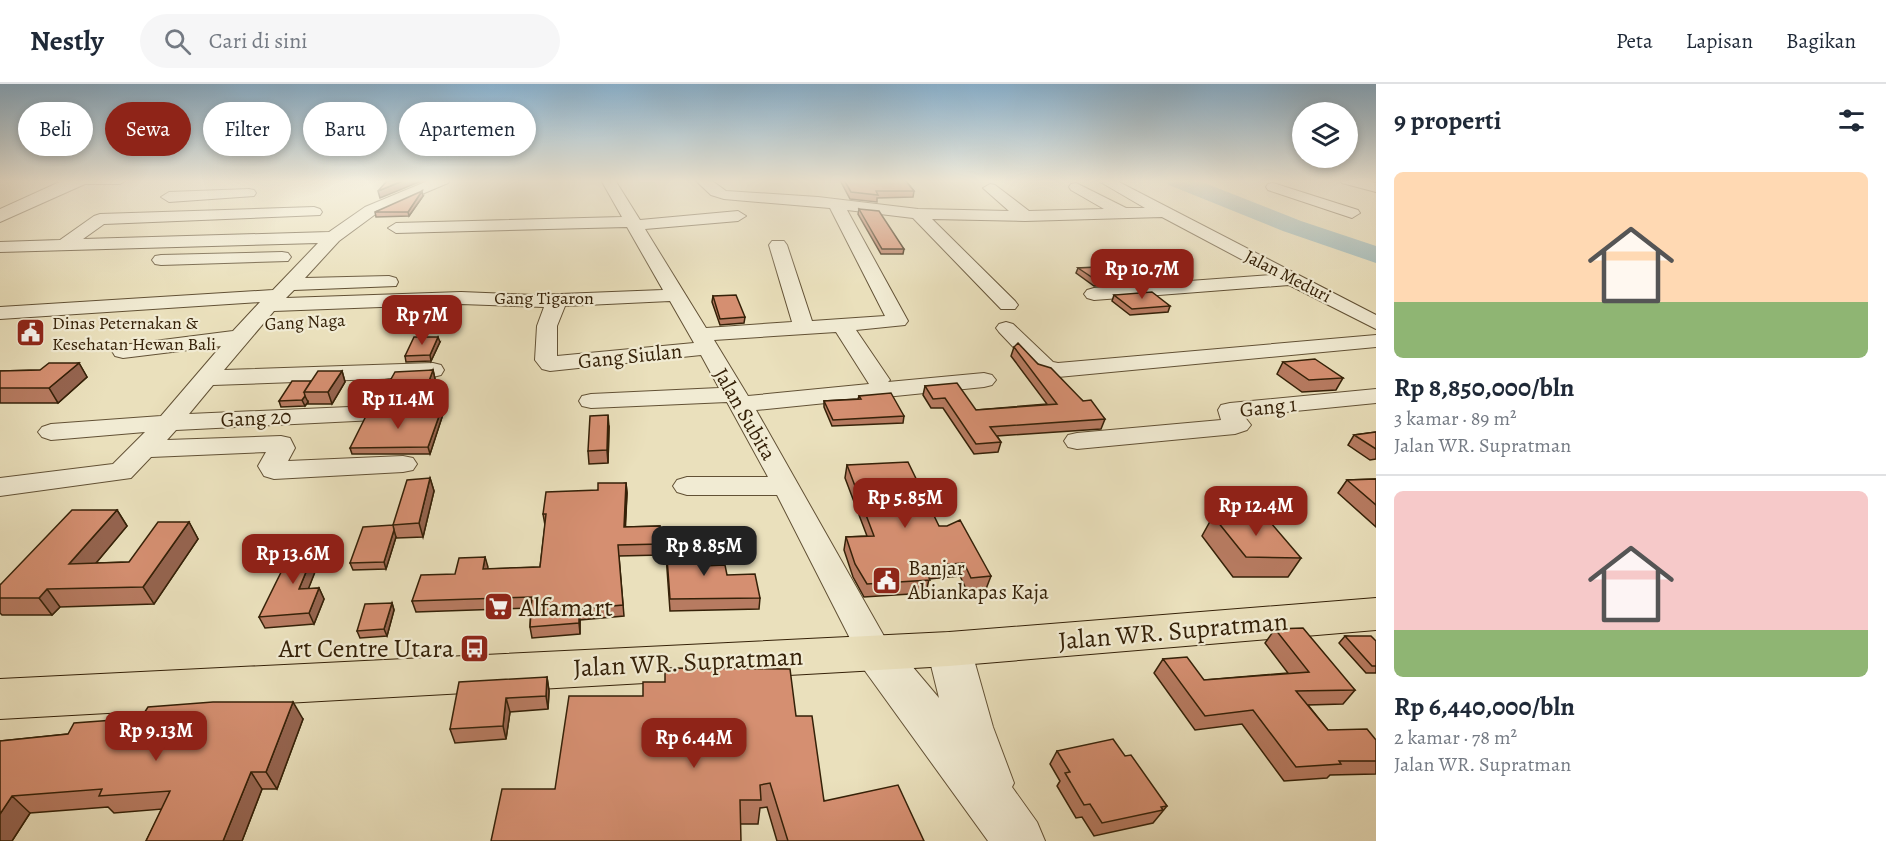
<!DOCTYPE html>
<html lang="id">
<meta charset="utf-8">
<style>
body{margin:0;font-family:Alegreya,serif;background:#f6f6f7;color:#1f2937;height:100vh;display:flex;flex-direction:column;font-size:22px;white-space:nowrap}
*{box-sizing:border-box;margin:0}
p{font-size:20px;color:#747a83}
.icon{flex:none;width:33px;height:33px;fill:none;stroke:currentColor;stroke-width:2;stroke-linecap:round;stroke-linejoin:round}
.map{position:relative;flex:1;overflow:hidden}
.drawer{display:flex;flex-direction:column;background:#fff;width:510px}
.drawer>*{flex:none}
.banner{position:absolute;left:18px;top:18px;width:570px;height:54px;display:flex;gap:12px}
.controls{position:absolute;left:1292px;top:18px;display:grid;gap:12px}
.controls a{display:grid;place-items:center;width:66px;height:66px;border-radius:50%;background:#fff;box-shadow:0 3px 9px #0003;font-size:30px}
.price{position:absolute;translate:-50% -51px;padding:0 14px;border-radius:12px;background:#8f2418;color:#fff;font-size:20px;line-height:39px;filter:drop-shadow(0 2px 3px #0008)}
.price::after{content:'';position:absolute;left:50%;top:36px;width:18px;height:14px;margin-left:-9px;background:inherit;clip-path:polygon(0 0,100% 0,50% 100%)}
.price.selected{background:#222;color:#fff}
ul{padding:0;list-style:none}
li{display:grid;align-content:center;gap:12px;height:318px;padding:0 18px}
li+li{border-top:2px solid #e0e1e3}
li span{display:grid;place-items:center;height:186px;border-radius:9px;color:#555}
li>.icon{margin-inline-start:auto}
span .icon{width:108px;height:108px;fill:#fffc;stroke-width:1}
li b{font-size:26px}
h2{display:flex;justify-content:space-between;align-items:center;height:72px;padding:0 18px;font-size:26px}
.pill{padding:0 21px;border-radius:27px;background:#fff;box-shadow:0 3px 9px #0003;font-size:21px;line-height:54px}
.pill.selected{background:#8f2418;color:#fff}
header{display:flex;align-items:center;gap:36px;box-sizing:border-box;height:84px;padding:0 30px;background:#fff;border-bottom:2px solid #e0e1e3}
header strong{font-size:28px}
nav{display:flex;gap:33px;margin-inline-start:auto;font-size:21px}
.search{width:420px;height:54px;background:#f6f6f7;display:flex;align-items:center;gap:15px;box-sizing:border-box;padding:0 21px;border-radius:33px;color:#747a83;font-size:22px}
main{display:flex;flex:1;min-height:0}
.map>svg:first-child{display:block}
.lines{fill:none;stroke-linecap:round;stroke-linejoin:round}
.river{fill:#9dbabb;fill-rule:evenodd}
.minor-casing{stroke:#625135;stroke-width:2}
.tertiary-casing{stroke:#625135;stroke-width:2}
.primary-casing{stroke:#352108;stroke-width:2}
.minor{fill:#f1ebd3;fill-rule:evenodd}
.tertiary{fill:#f1ebd3;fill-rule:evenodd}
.primary{fill:#eae0bc;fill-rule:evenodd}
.wall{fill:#b77b61;stroke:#352108;stroke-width:1.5}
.shaded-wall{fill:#95644f;stroke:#352108;stroke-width:1.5}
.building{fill:#d58f71;stroke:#352108;stroke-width:1.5}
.labels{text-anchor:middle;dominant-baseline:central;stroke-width:4.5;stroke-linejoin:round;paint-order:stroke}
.far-street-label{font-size:18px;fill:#352108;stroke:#f1ebd3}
.far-poi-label{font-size:18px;fill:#352108;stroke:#f1ebd3;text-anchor:start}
.street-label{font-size:21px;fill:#352108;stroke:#f1ebd3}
.poi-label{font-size:21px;fill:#352108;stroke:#f1ebd3;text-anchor:start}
.near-poi-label{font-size:26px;fill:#352108;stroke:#f1ebd3;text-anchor:start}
.near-street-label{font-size:26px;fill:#352108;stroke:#f1ebd3}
</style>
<header>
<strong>Nestly</strong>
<div class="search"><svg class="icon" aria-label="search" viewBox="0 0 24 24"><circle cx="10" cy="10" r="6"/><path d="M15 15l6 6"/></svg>Cari di sini</div>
<nav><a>Peta</a><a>Lapisan</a><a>Bagikan</a></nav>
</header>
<main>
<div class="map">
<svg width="1376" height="757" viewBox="0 0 1376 757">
<rect width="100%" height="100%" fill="#eae0bc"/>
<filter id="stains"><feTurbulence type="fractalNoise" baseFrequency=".00333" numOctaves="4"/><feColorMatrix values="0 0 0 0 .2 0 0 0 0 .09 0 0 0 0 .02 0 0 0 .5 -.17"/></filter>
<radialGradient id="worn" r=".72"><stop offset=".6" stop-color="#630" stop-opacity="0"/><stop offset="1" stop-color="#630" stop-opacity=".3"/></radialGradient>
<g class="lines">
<!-- river -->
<path class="river" d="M1166,96H1197L1301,137L1376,162V179L1283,147L1169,101Z"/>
<defs>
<path id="minor" d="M55,96H127L120,100H62Z
M430,96H450L448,99L377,129L339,157L305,194L389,192L396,194L398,198L396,202L294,206L286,214L461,208L535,211L663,206L627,143L396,149L388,144L396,139L622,133L601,96H615L640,136L738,127L746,132L738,137L645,145L706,244L792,238L769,161L772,157H784L787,161L812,237L885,232L830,124L724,115L711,111L695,96H711L726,107L818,113L918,125L1009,127L983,104L990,100L995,101L1029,127L1104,125L1071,106L1069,103L1071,100L1076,99L1126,124H1145L1097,96H1115L1376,231V245L1289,201L1094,216L1087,214L1084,210L1087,206L1094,204L1271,191L1162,133L1025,137L932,135L1015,217L1018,221L1015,225H1001L913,134L847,126L908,237L905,241L856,246L890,296L888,298L984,289L992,291L996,296L992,301L984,303L756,326L893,568L888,578L875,582L862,578L777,411H687L677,408L673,402L677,396L687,393H768L727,318L591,324L582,322L579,317L582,312L591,310L719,304L701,271L550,287L542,285L535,276L537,242L544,223L461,220L274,227L224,286L433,279L441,281L444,286L441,291L433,293L213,301L189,330L416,320L425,322L428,327L425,332L416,334L176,346L167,356L281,352L290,354L295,364L288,377L403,372L413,374L417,380L413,386L403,388L274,395L264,392L258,382L266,368L151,373L131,394L0,412V394L113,380L145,348L51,356L42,353L38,348L42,343L51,340L161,332L221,262L123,274L115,272L112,267L115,262L233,247L260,218L0,235V223L273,206L318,159L0,168V158L60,156L94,132L100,130L314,123L320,125L322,128L320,131L104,140L83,155L329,148L365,123ZM670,217L694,259L557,272V242L565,222ZM836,248L869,300L748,312L714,256Z
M1340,96H1364L1376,99V108L1342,99Z
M1273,99L1358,126L1360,129L1352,134L1268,106L1266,103L1268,100Z
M249,105L254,106L256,109L254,112L169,118L161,113L169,108Z
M282,168L288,169L291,173L288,177L161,181L155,180L152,176L155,172L161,171Z
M1006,238L1013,240L1053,278L1058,279L1376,251V263L1058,293L1037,288L999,248L996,244L999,240Z
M1376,305V319L1244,332L1251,341L1247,346L1235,350L1077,365L1068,363L1064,357L1068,351L1077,349L1221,336L1218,326L1221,321L1230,319Z"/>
<path id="tertiary" d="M64,96H88L85,100L0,138V125Z
M949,548L964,553L971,565L993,643L1014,699L1012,703L1037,738L1045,757H988L860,580L853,568L860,556L875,550L890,556L939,614L927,565L934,553Z"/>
<path id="primary" d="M1376,514V546L949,582L0,635V595L949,548Z"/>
</defs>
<!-- minor casing -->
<use href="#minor" class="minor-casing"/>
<!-- tertiary casing -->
<use href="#tertiary" class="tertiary-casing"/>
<!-- primary casing -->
<use href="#primary" class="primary-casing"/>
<!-- minor -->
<use href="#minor" class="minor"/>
<!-- tertiary -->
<use href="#tertiary" class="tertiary"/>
<!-- primary -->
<use href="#primary" class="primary"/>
</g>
<!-- wall -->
<path class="wall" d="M840,96H905L914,107L913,113L877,114V118L850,115Z
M423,112L409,132L376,133L375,128Z
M859,125L904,165L903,170H881L858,130Z
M1078,184L1133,194L1131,199L1094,202L1076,189Z
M1114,211L1170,222L1168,228L1130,231L1112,217Z
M713,212L745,233L744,239L720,241L712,218Z
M440,258L431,277L406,278L405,272Z
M1014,263L1038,280L1105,335L1101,345L997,352L1001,358L998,368L974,370L943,324H931L923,311L925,302L976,326L1047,320L1011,272Z
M1283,278L1343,294L1336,306L1302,308L1277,290Z
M79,279L87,293L58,319H0V287L40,286Z
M433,286L435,295L426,320L416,318L378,319L376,310L391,295Z
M342,287L345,298L332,320H308V318L305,322L281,323L279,317L311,297Z
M859,312L904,332L903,339L832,342L824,323V317L858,315Z
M444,327L430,370H352L350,364L415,330Z
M609,343L608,379L589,380L588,367Z
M1376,348V375L1370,376L1348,361L1354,351Z
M847,381L939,442L991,492L986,505L967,507L960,492L929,495L926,509L864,513L853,493L844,466L846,453L867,452L845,394Z
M430,394L434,407L423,453L397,454L396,453L386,485L353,486L350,479L393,441Z
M1376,395V443L1338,409L1347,396Z
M626,399L627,409L625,443L660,442L661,471L619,472L624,532L580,536V550L532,554L530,543L531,524L416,528L412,517L485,473L487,485L540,483L545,441L543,430L598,406Z
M117,426L127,442L96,479L129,478L189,438L198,455L154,520L60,523L52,531H2L0,529V501Z
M1213,432L1301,474L1288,493H1233L1202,452Z
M318,459L322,470L308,505L319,504L324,515L314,540L265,544L259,533Z
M666,471L703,482L727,491L760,514L759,525L670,527Z
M392,519L394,526L387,552L360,554L357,547Z
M1275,545L1355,606L1343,620L1308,621L1328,646L1376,656V690L1330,691L1327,694L1284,697L1242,640L1195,646L1154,589L1163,575L1204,596L1288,589L1265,559Z
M1345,552L1376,557V589H1366L1339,559Z
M547,593L549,607L548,625L510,628L506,655L455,659L450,645Z
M665,598L796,632L824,717L924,757H777L767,723L760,724L758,740H741L555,705L643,612Z
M303,635L277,705H262L242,757H146L162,725L114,729L108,723L30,729L12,757H0V657L68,650Z
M1057,667L1125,672L1167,722L1153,739L1094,752L1082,733L1076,734L1057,702L1060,697L1050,680Z"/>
<!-- shaded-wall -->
<path class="shaded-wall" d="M405,96H424L380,114L378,107Z
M422,107L423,112L409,132L408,128Z
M438,253L440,258L431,277L430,271Z
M79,279L87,293L58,319L49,304Z
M433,286L435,295L426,320L424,311Z
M342,287L345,298L332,320L328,308Z
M305,312L308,318L305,322L302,316Z
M443,321L444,327L430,370L428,363Z
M608,331L609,343L608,379L607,366Z
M430,394L434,407L423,453L419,439Z
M626,399L627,409L625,454L624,443Z
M117,426L127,442L81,497L69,480Z
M189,438L198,455L154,520L143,503Z
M394,446L396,453L386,485L384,478Z
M318,459L322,470L304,516L299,505Z
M485,473L488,483L486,496L483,485Z
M319,504L324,515L314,540L309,529Z
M47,505L60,523L52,531L39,514Z
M392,519L394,526L387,552L384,545Z
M579,525L580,536V550L579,539Z
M547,593L549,607L548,625L546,612Z
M506,614L510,628L506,655L503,642Z
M293,618L303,635L277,705L266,688Z
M251,688L262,705L242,757H223Z
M12,712L30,729L12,757H0V730Z"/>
<!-- building -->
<path class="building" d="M403,96H405L378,107L387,97Z
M844,96H905L914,107H876L878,111L851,108Z
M422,107L408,128H375Z
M859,125L879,127L904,165H882Z
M1117,182L1133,194L1096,196L1078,184Z
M1152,208L1170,222L1132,225L1114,211Z
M736,211L745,233L720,235L713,212Z
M414,253H438L430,271L405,272Z
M1018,259L1038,280L1051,284L1083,317L1091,316L1105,335L990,343L1001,358L976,360L945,314L933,315L925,302L957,299L976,326L1057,320L1014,263Z
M1315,275L1343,294L1309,296L1283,278Z
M49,279H79L49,304H0V287L40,286Z
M433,286L424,311L414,309L376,310L383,296L391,295L395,288Z
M318,287H342L328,308H304Z
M292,297H311L304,308L305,312L302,316L279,317Z
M891,309L904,332L833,336L824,317L861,315L859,312Z
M428,321H443L428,363L350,364L366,332L415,330L424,328Z
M608,331L607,366L588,367L590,332Z
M1376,348V365L1354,351Z
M908,378L939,442H947L960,436L991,492L971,494L964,479L923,482L930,496L867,500L855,480L846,453L874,452L847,381Z
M430,394L419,439L393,441L407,396Z
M1376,395V421L1347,396Z
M598,399H626L624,443L660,442L661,460L618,461L623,521L579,525V539L530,543L532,513L412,517L421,491L455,490L459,474L485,473L483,485L540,483L546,430H543L546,408L598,406Z
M72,426H117L69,480L129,478L158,438H189L143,503L47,505L39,514H0V501Z
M1213,432H1265L1301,474L1246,473Z
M393,441L394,446L384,478L350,479L363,443Z
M318,459L299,505L319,504L309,529L259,533L295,460Z
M701,459L703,482L725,481L727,491L755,490L760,514L670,515L666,460Z
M392,519L384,545L357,547L365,520Z
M1303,544L1355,606L1296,607L1328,646L1367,645L1376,656V677H1339L1341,680L1296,683L1253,626L1205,632L1163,575L1187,573L1204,596L1309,588L1275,545Z
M1345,552H1371L1376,557V582H1372Z
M665,584L790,585L796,632H812L824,717L898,701L924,757H788L770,699L760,701L761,716H740L741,757H491L502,705H555L569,612H643V598H665Z
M547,593L546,612L506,614L503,642L450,645L459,598Z
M213,618H293L266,688H251L223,757H146L170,707L99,712L102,705L12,712L0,730V657L68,650L74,639L141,634L148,623Z
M1113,655L1125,672L1131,671L1167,722L1161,723L1163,726L1102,739L1090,720L1084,721L1065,689L1070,688L1057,667Z"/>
<!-- sky -->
<linearGradient id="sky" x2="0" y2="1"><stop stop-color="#8ab6d6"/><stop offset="0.48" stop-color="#f6f1e1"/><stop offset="1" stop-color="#f6f1e1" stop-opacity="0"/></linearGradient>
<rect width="1376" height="202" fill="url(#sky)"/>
<!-- icons -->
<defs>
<symbol id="civic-square" viewBox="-11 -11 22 22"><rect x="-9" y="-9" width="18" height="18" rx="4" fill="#8f2418" stroke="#f1ebd3"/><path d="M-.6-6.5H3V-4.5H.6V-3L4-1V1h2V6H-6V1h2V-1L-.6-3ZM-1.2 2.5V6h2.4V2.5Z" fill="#fff"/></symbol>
<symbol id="supermarket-square" viewBox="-11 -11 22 22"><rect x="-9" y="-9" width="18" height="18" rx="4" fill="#8f2418" stroke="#f1ebd3"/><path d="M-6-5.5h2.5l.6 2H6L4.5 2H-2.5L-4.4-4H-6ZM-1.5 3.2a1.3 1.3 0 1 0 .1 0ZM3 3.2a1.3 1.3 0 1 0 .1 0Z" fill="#fff"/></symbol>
<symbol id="bus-square" viewBox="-11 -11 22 22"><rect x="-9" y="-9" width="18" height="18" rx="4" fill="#8f2418" stroke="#f1ebd3"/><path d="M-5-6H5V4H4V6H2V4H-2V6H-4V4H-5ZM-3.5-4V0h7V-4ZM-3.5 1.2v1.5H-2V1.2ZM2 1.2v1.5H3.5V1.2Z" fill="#fff"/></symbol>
</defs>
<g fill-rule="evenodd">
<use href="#civic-square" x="14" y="232" width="33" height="33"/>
<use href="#civic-square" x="870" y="480" width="33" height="33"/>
<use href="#supermarket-square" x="482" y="506" width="33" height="33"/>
<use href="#bus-square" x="458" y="548" width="33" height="33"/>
</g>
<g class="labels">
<!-- far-street labels -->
<g class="far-street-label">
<text transform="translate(1288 192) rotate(27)">Jalan Meduri</text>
<text x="544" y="214">Gang Tigaron</text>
<text transform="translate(305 238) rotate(-3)">Gang Naga</text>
</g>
<!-- far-poi labels -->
<g class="far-poi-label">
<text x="52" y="239">Dinas Peternakan &amp;<tspan x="52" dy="21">Kesehatan Hewan Bali</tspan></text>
</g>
<!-- street labels -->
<g class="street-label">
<text transform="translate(630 272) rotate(-6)">Gang Siulan</text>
<text transform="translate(1268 323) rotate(-6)">Gang 1</text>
<text transform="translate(745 330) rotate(60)">Jalan Subita</text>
<text transform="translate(256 334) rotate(-3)">Gang 20</text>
</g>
<!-- poi labels -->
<g class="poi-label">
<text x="908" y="484">Banjar<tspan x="908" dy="24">Abiankapas Kaja</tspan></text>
</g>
<!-- near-poi labels -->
<g class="near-poi-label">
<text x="519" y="523">Alfamart</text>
<text x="454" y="564" text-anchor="end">Art Centre Utara</text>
</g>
<!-- near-street labels -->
<g class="near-street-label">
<text transform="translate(1173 547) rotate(-5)">Jalan WR. Supratman</text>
<text transform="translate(688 578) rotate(-3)">Jalan WR. Supratman</text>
</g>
</g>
<rect width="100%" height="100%" filter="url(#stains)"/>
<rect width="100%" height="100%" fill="url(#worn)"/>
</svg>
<div class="controls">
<a><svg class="icon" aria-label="layers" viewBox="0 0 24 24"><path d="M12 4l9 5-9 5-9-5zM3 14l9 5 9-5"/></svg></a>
</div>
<b class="price" style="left:1142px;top:216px">Rp 10.7M</b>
<b class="price" style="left:422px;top:262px">Rp 7M</b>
<b class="price" style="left:398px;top:346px">Rp 11.4M</b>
<b class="price" style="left:905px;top:445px">Rp 5.85M</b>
<b class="price" style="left:1256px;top:453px">Rp 12.4M</b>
<b class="price selected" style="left:704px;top:493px">Rp 8.85M</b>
<b class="price" style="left:293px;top:501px">Rp 13.6M</b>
<b class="price" style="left:156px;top:678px">Rp 9.13M</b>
<b class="price" style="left:694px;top:685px">Rp 6.44M</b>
<div class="banner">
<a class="pill">Beli</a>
<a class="pill selected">Sewa</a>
<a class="pill">Filter</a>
<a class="pill">Baru</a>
<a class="pill">Apartemen</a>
</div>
</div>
<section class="drawer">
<h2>9 properti<svg class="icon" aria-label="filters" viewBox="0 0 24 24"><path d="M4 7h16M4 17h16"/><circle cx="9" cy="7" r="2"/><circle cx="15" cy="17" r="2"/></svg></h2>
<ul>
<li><span style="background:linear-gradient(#ffd9b3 70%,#8fb573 0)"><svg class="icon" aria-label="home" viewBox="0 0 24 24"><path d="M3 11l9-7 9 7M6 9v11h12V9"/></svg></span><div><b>Rp 8,850,000/bln</b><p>3 kamar · 89 m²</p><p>Jalan WR. Supratman</p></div></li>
<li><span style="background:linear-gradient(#f6c9c9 75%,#8fb573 0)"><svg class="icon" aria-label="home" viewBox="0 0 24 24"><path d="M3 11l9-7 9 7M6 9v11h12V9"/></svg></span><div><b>Rp 6,440,000/bln</b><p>2 kamar · 78 m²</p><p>Jalan WR. Supratman</p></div></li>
</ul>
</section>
</main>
